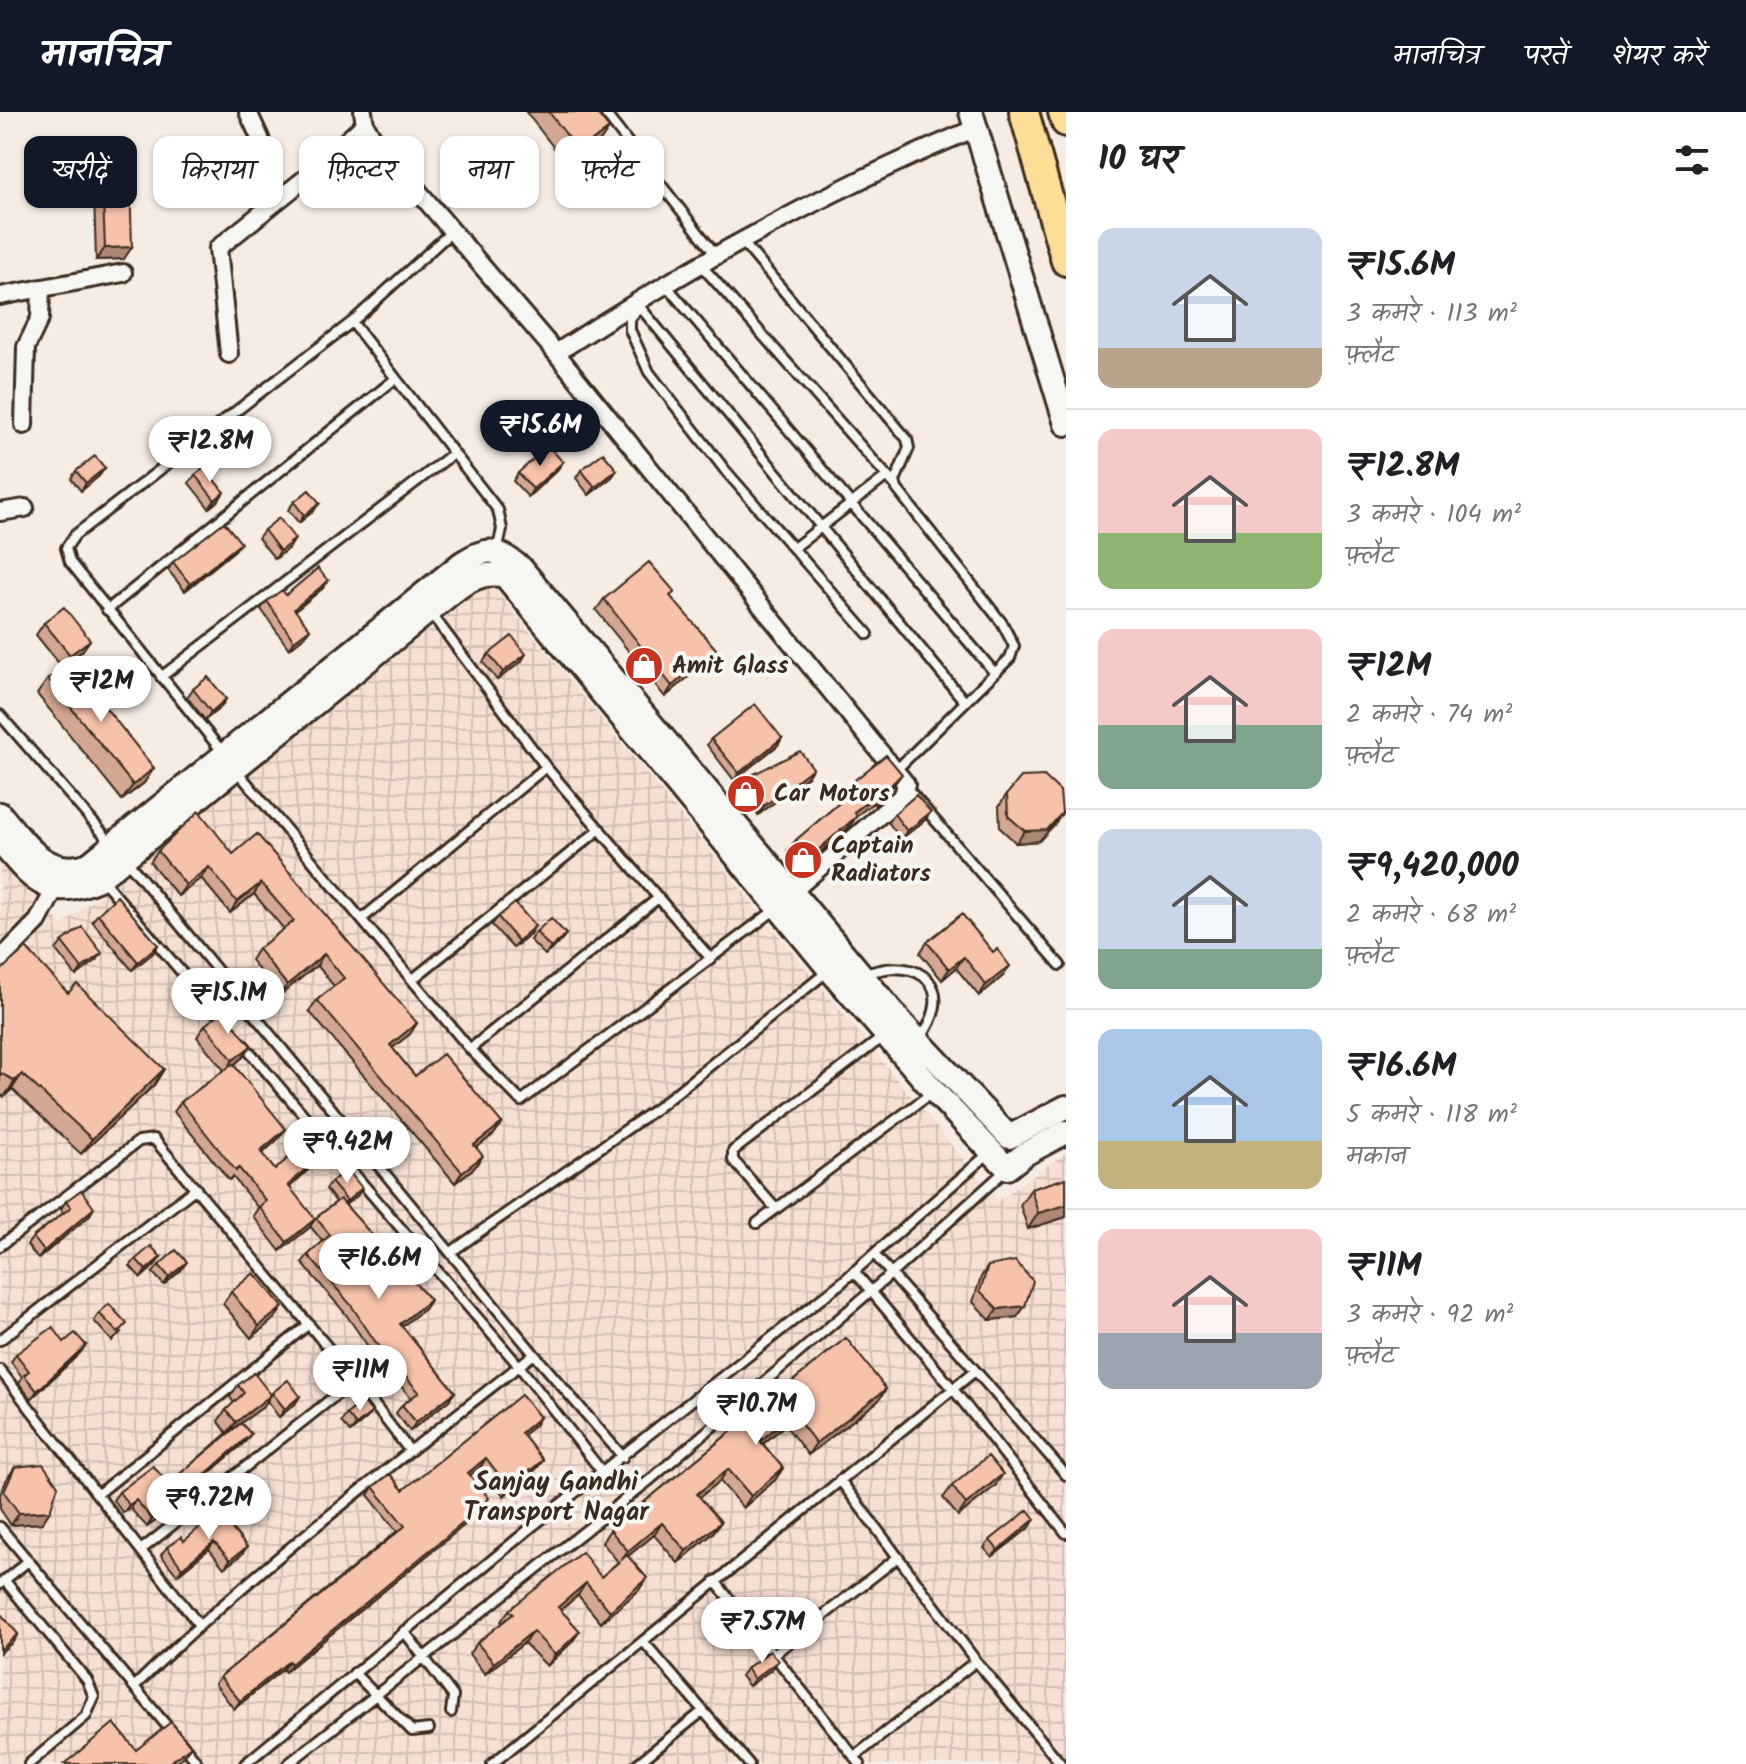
<!DOCTYPE html>
<html lang="hi">
<meta charset="utf-8">
<style>
body{margin:0;font-family:Kalam,"Playpen Sans Deva",sans-serif;background:#f6f6f6;color:#202124;height:100vh;display:flex;flex-direction:column;font-size:30px;white-space:nowrap}
*{box-sizing:border-box;margin:0}
p{font-size:26px;color:#757577}
.icon{flex:none;width:44px;height:44px;fill:none;stroke:currentColor;stroke-width:2;stroke-linecap:round;stroke-linejoin:round}
.map{position:relative;flex:1;overflow:hidden}
.side{display:flex;flex-direction:column;background:#fff;width:680px}
.side>*{flex:none}
.top-card{position:absolute;left:24px;top:24px;width:760px;height:72px;display:flex;gap:16px}
.price{position:absolute;translate:-50% -68px;padding:0 18px;border-radius:28px;background:#fff;color:#222;font-size:26px;line-height:52px;filter:drop-shadow(0 2px 4px #0008)}
.price::after{content:'';position:absolute;left:50%;top:48px;width:24px;height:18px;margin-left:-12px;background:inherit;clip-path:polygon(0 0,100% 0,50% 100%)}
.price.on{background:#111827;color:#fff}
ul{padding:0;list-style:none}
li{display:flex;align-items:center;gap:24px;height:200px;padding:0 32px}
li+li{border-top:2px solid #e0e0e0}
li span{display:grid;place-items:center;flex:none;width:224px;height:160px;border-radius:16px;color:#555}
li>.icon{margin-inline-start:auto}
span .icon{width:96px;height:96px;fill:#fffc;stroke-width:1}
li b{font-size:34px}
h2{display:flex;justify-content:space-between;align-items:center;height:96px;padding:0 32px;font-size:34px}
.chip{padding:0 28px;border-radius:16px;background:#fff;box-shadow:0 2px 6px #0004;font-size:28px;line-height:72px}
.chip.on{background:#111827;color:#fff}
header{display:flex;align-items:center;gap:48px;box-sizing:border-box;height:112px;padding:0 40px;background:#111827;color:#fff}
header strong{font-size:38px}
nav{display:flex;gap:44px;margin-inline-start:auto;font-size:28px}
main{display:flex;flex:1;min-height:0}
.map>svg:first-child{display:block}
.industrial{fill:url(#industrial-grid)}
.lines{fill:none;stroke-linecap:round;stroke-linejoin:round}
.lane-casing{stroke:#3b2a1e;stroke-width:14}
.street-casing{stroke:#3b2a1e;stroke-width:22}
.secondary-casing{stroke:#3b2a1e;stroke-width:28}
.highway-casing{stroke:#3b2a1e;stroke-width:34}
.lane{stroke:#f6f6f2;stroke-width:8}
.street{stroke:#f6f6f2;stroke-width:16}
.secondary{stroke:#f6f6f2;stroke-width:22}
.highway{stroke:#fdde96;stroke-width:28}
.wall{fill:#d4a792;stroke:#3b2a1e;stroke-width:2}
.shaded-wall{fill:#ad8877;stroke:#3b2a1e;stroke-width:2}
.building{fill:#f7c2aa;stroke:#3b2a1e;stroke-width:2}
.labels{text-anchor:middle;dominant-baseline:central;stroke-width:8;stroke-linejoin:round;paint-order:stroke}
.poi-label{font-size:24px;font-weight:bold;fill:#3b2a1e;stroke:#f6f6f2;text-anchor:start}
.neighbourhood-label{font-size:26px;font-weight:bold;fill:#3b2a1e;stroke:#f6f6f2}
</style>
<header>
<strong>मानचित्र</strong>
<nav><a>मानचित्र</a><a>परतें</a><a>शेयर करें</a></nav>
</header>
<main>
<div class="map">
<svg width="1066" height="1652" viewBox="0 0 1066 1652">
<defs>
<pattern id="industrial-grid" width="8" height="8" patternUnits="userSpaceOnUse" patternTransform="scale(2)"><rect width="8" height="8" fill="#f6dfd3"/><path d="M0 4h8M4 0v8" fill="none" stroke="#d4c0b5"/></pattern>
</defs>
<rect width="100%" height="100%" fill="#f6ece4"/>
<filter id="ink" filterUnits="userSpaceOnUse"><feTurbulence type="fractalNoise" baseFrequency=".0125" numOctaves="2"/><feDisplacementMap in="SourceGraphic" scale="16" xChannelSelector="R" yChannelSelector="G"/><feConvolveMatrix kernelMatrix="1 2 1 2 8 2 1 2 1" color-interpolation-filters="sRGB"/></filter>
<g filter="url(#ink)">
<!-- industrial -->
<path class="industrial" d="M489,470L997,1089L1066,1041V1652H0V750L62,813Z"/>
<g class="lines">
<defs>
<path id="lane" d="M604,0L716,143
M742,129L907,327L909,336L895,369L897,377L1002,511L1014,534L1010,546L897,657
M701,153L895,373
M665,172L994,560
M636,190L965,590
M639,195L630,207V218L649,260L725,358L868,522
M352,210L498,398L502,417L497,440
M795,435L887,364
M107,498L395,267
M430,500L546,655L711,847
M161,565L454,341
M0,603L113,733
M224,642L70,450L66,436L75,423L352,210L450,121
M237,659L470,937L521,989L776,797
M907,676L1060,853
M127,749L534,1242L623,1345
M101,766L224,910
M363,806L546,655
M866,862C922,842 958,877 919,928
M413,867L600,717
M241,930L519,1254L603,1361
M470,937L657,787
M776,1097L733,1048V1039L883,925
M757,1111L933,980
M0,1134L139,1029L154,1027L355,1268L409,1338
M451,1140L657,996L828,859
M874,1142L1066,1363
M854,1159L953,1277L1066,1421
M0,1228L196,1076
M0,1258L199,1513
M840,1368L976,1549L1061,1652
M98,1382L309,1212
M0,1415L172,1620
M141,1438L355,1268
M5,1469L87,1568L94,1585L86,1604L29,1652
M715,1469L860,1652
M0,1472L27,1450
M404,1519L453,1584L451,1600
M643,1529L749,1652
M773,1543L897,1446
M354,1561L412,1619L429,1617
M135,1574C259,1453 398,1349 534,1242
M181,1630L198,1652
M854,1645L976,1549
M245,1652L534,1413L841,1171L989,1041
M288,1652L651,1367L891,1162L1007,1057
M492,1652L975,1259
M637,1652L703,1599"/>
<path id="street" d="M248,0L260,26L275,90
M363,0L365,12L372,25L556,241L906,672L903,683L786,785
M0,184L123,161
M556,241C689,154 829,77 976,16
M229,242L218,136L307,65L365,12
M24,313L26,235L40,206L41,176
M0,400L25,396
M0,848L38,809L59,769"/>
<path id="secondary" d="M971,0L1066,312
M0,702C24,730 47,768 89,752L462,451C491,433 495,437 521,456L901,910L1009,1025L1066,995
M0,730C33,768 46,790 99,767L429,499C453,481 474,456 505,464L830,858L934,979L1007,1056L1025,1042L1066,1020"/>
<path id="highway" d="M1024,0L1066,149
M1063,0L1066,10"/>
</defs>
<!-- lane casing -->
<use href="#lane" class="lane-casing"/>
<!-- street casing -->
<use href="#street" class="street-casing"/>
<!-- secondary casing -->
<use href="#secondary" class="secondary-casing"/>
<!-- highway casing -->
<use href="#highway" class="highway-casing"/>
<!-- lane -->
<use href="#lane" class="lane"/>
<!-- street -->
<use href="#street" class="street"/>
<!-- secondary -->
<use href="#secondary" class="secondary"/>
<!-- highway -->
<use href="#highway" class="highway"/>
</g>
<!-- wall -->
<path class="wall" d="M526,0H596L609,16L598,32L569,55Z
M101,35L124,147L96,148L93,46Z
M563,350L557,358L528,385L513,369L518,361Z
M105,356L99,364L81,379L71,367L76,359Z
M581,358H617L612,365L589,383L576,366Z
M195,363L219,388L209,396L189,371Z
M294,390L314,398L299,411L288,398Z
M264,418L290,435L275,447L258,426Z
M235,438L185,479L168,458L173,450Z
M328,469L323,476L295,499L310,517L304,525L289,537L261,497L267,489Z
M672,486L708,548L665,585L596,498L604,487Z
M44,511L90,528L82,539L62,555L36,523Z
M489,542L521,550L497,568L483,550Z
M48,567L154,656L144,671L122,688L37,582Z
M193,577L226,587L221,595L205,608L187,585Z
M782,626L778,633L734,668L707,633L711,627Z
M807,665L758,703L740,676L746,666Z
M893,674L875,693L873,691L857,703L849,715L802,756L787,739L796,728L839,691L837,688L845,676Z
M1007,682L1062,701L1054,713L1039,729L1016,731L1000,716L999,694Z
M894,702L925,708L901,727L888,710Z
M158,739L233,742L417,911L410,922L392,936L415,964L502,1011L494,1022L476,1036L475,1055L455,1071L309,899L317,888L334,874L317,853L279,884L251,848L258,837L284,817L254,782L230,801L201,766L178,784L150,750Z
M98,802L158,833L153,841L132,858L92,809Z
M962,802L1003,864L979,884L956,856L942,868L920,841L927,830Z
M498,805L530,822L513,836L492,813Z
M536,820L561,829L545,843L530,828Z
M62,830L97,848L76,864L56,838Z
M0,859L68,881L164,957L154,973L81,1042L12,977L4,985L0,982Z
M205,913L243,945L234,953L279,1026L262,1042L275,1058L318,1046L311,1055L290,1075L309,1116L280,1139L253,1104L258,1096L233,1065L229,1068L174,1000L181,990L224,958L197,925Z
M1066,1066V1105L1028,1117L1020,1093L1031,1077Z
M331,1070L357,1084L345,1093L430,1188L424,1197L402,1214L455,1280L449,1288L410,1319L396,1301L402,1293L411,1286L369,1236L345,1201L302,1151L308,1143L323,1130L310,1114L316,1106L336,1090L326,1077Z
M66,1089L94,1096L89,1104L38,1147L27,1133L33,1125L63,1101L61,1097Z
M161,1145L155,1153L141,1166L130,1154L136,1147Z
M159,1153L181,1158L164,1173L153,1161Z
M988,1154L1025,1194L1017,1205L990,1208L973,1190L981,1165Z
M231,1180L275,1206L251,1226L223,1192Z
M99,1201L122,1220L112,1229L94,1209Z
M846,1226L886,1277L878,1289L808,1343L785,1313L763,1332L783,1356L775,1368L743,1396L720,1369L699,1385L721,1410L712,1422L678,1451L654,1423L628,1444L639,1478L601,1511L578,1483L561,1498L572,1530L547,1554L524,1531L485,1562L469,1542L477,1531L502,1511L501,1509L509,1498L601,1465L618,1450L602,1430L610,1418Z
M64,1230L86,1233L80,1241L31,1287L19,1271L22,1265L11,1250L16,1242Z
M238,1273L270,1283L272,1281L300,1284L295,1292L279,1305L267,1289L263,1295L241,1311L245,1330L186,1381L187,1382L182,1390L147,1415L130,1396L123,1401L113,1388L119,1380L167,1370L174,1367L227,1321L218,1309L226,1298L234,1291L230,1285Z
M372,1300L366,1307L350,1320L341,1310L347,1302Z
M540,1305L535,1313L523,1323L543,1348L537,1356L504,1384L481,1354L470,1363L484,1394L468,1410L285,1560L283,1557L234,1597L215,1572L220,1565L397,1419L368,1383L373,1375L403,1378Z
M15,1355L50,1399L42,1411L11,1413L0,1397V1382L7,1367Z
M952,1374H995L958,1404L943,1386Z
M212,1414L233,1418L247,1435L241,1443L224,1456L209,1437L177,1463L161,1443L167,1435L184,1429Z
M1030,1415L992,1445L984,1436L990,1428Z
M778,1549L772,1557L749,1574L741,1564L747,1556Z"/>
<!-- shaded-wall -->
<path class="shaded-wall" d="M609,16L598,32L569,55L579,39Z
M132,135L124,147L96,148L105,136Z
M563,350L557,358L528,385L533,377Z
M105,356L99,364L81,379L86,371Z
M617,358L612,365L589,383L595,375Z
M224,380L219,388L209,396L215,388Z
M320,391L314,398L299,411L304,403Z
M295,427L290,435L275,447L280,439Z
M241,431L235,438L185,479L190,472Z
M328,469L323,476L288,505L294,497Z
M310,517L304,525L289,537L294,529Z
M90,528L82,539L62,555L70,543Z
M716,537L708,548L665,585L672,574Z
M526,542L521,550L497,568L503,560Z
M226,587L221,595L205,608L211,600Z
M782,626L778,633L734,668L739,661Z
M154,656L144,671L122,688L133,673Z
M813,656L807,665L758,703L764,694Z
M902,662L893,674L875,693L883,681Z
M881,679L873,691L846,712L854,700Z
M931,700L925,708L901,727L907,719Z
M1062,701L1054,713L1039,729L1016,731L1025,719Z
M857,704L849,715L802,756L810,745Z
M209,755L201,766L178,784L186,773Z
M261,771L254,782L230,801L237,790Z
M535,814L530,822L513,836L518,829Z
M566,822L561,829L545,843L551,836Z
M158,833L153,841L132,858L138,850Z
M102,841L97,848L76,864L82,856Z
M324,842L317,853L279,884L287,873Z
M964,845L956,856L942,868L949,857Z
M1010,854L1003,864L979,884L986,873Z
M417,911L410,922L382,944L390,933Z
M251,934L243,945L225,960L233,948Z
M164,957L154,973L81,1042L92,1027Z
M22,962L12,977L4,985L15,969Z
M502,1011L494,1022L466,1044L474,1033Z
M286,1017L279,1026L253,1049L260,1039Z
M483,1044L475,1055L455,1071L462,1060Z
M318,1046L311,1055L282,1082L288,1073Z
M362,1076L357,1084L341,1096L347,1089Z
M1066,1093V1105L1028,1117L1038,1101Z
M94,1096L89,1104L38,1147L44,1139Z
M315,1107L309,1116L280,1139L287,1130Z
M161,1145L155,1153L141,1166L146,1158Z
M187,1150L181,1158L164,1173L169,1165Z
M430,1188L424,1197L395,1220L400,1212Z
M1025,1194L1017,1205L990,1208L998,1197Z
M283,1195L275,1206L251,1226L259,1214Z
M86,1233L80,1241L31,1287L37,1279Z
M886,1277L878,1289L808,1343L816,1331Z
M455,1280L449,1288L410,1319L416,1310Z
M271,1283L263,1295L227,1321L236,1310Z
M300,1284L295,1292L279,1305L285,1297Z
M372,1300L366,1307L350,1320L356,1313Z
M793,1302L785,1313L752,1341L760,1329Z
M540,1305L535,1313L516,1329L521,1321Z
M251,1322L245,1330L179,1387L185,1380Z
M486,1346L481,1354L463,1369L468,1361Z
M543,1348L537,1356L504,1384L509,1376Z
M783,1356L775,1368L743,1396L751,1384Z
M728,1357L720,1369L689,1394L697,1382Z
M1003,1362L995,1374L958,1404L966,1392Z
M187,1382L182,1390L147,1415L152,1407Z
M489,1386L468,1410L285,1560L291,1552Z
M136,1388L130,1396L123,1401L129,1393Z
M50,1399L42,1411L11,1413L19,1401Z
M1035,1407L1030,1415L992,1445L998,1438Z
M721,1410L712,1422L678,1451L686,1439Z
M662,1411L654,1423L619,1451L628,1439Z
M214,1430L209,1437L177,1463L182,1456Z
M247,1435L241,1443L224,1456L230,1448Z
M647,1466L639,1478L601,1511L610,1499Z
M586,1471L578,1483L550,1507L558,1495Z
M533,1519L524,1531L485,1562L494,1551Z
M580,1519L572,1530L547,1554L555,1543Z
M18,1522L13,1530L0,1541V1538Z
M289,1549L283,1557L234,1597L240,1589Z
M778,1549L772,1557L749,1574L754,1567Z
M191,1634L183,1645L174,1652H168Z"/>
<!-- building -->
<path class="building" d="M549,0H596L609,16L579,39Z
M129,33L132,135L105,136L101,35Z
M548,334L563,350L533,377L518,361Z
M603,341L617,358L595,375L581,358Z
M95,344L105,356L86,371L76,359Z
M204,356L224,380L215,388L195,363Z
M309,378L320,391L304,403L294,390Z
M279,406L295,427L280,439L264,418Z
M224,410L241,431L190,472L173,450Z
M649,450L675,480L670,484L716,537L672,574L604,487Z
M318,456L328,469L294,497L310,517L294,529L267,489L282,478L286,483Z
M64,495L90,528L70,543L44,511Z
M512,524L526,542L503,560L489,542Z
M69,550L154,656L133,673L48,567Z
M208,565L226,587L211,600L193,577Z
M755,592L782,626L739,661L711,627Z
M800,639L813,656L764,694L746,666Z
M886,643L902,662L883,681L881,679L854,700L857,704L810,745L796,728L850,682L845,676Z
M1044,664L1060,679L1062,701L1047,718L1025,719L1008,704L1007,682L1021,665Z
M916,683L931,700L907,719L894,702Z
M199,699L233,742L257,722L417,911L390,933L415,964L443,942L502,1011L474,1033L483,1044L462,1060L317,888L344,866L324,842L287,873L258,837L294,809L261,771L237,790L209,755L186,773L158,739Z
M117,784L158,833L138,850L98,802Z
M515,791L535,814L518,829L498,805Z
M962,802L993,840L997,837L1010,854L986,873L964,845L949,857L927,830Z
M551,806L566,822L551,836L536,820Z
M82,815L102,841L82,856L62,830Z
M26,836L68,881L77,872L164,957L92,1027L22,962L15,969L0,961V859Z
M223,899L251,934L233,948L205,913Z
M233,952L286,1017L260,1039L275,1058L304,1031L318,1046L288,1073L315,1107L287,1130L259,1095L266,1089L239,1056L236,1059L181,990Z
M347,1057L362,1076L347,1089L331,1070Z
M1066,1066V1093L1038,1101L1031,1077Z
M81,1078L94,1096L44,1139L33,1125L71,1095L66,1089Z
M340,1087L430,1188L400,1212L455,1280L416,1310L402,1293L419,1280L374,1228L351,1193L308,1143L330,1123L316,1106Z
M151,1134L161,1145L146,1158L136,1147Z
M176,1138L187,1150L169,1165L159,1153Z
M1015,1149L1033,1169L1025,1194L998,1197L980,1179L988,1154Z
M254,1161L283,1195L259,1214L231,1180Z
M109,1192L127,1212L118,1221L99,1201Z
M53,1215L64,1230L75,1221L86,1233L37,1279L24,1263L29,1259L16,1242Z
M846,1226L886,1277L816,1331L793,1302L760,1329L783,1356L751,1384L728,1357L697,1382L721,1410L686,1439L662,1411L628,1439L610,1418Z
M254,1261L271,1283L236,1310L226,1298L244,1281L238,1273Z
M288,1268L300,1284L285,1297L272,1281Z
M521,1283L540,1305L521,1321L543,1348L509,1376L486,1346L468,1361L489,1386L474,1402L291,1552L289,1549L240,1589L220,1565L405,1414L373,1375L390,1362L403,1378Z
M363,1289L372,1300L356,1313L347,1302Z
M241,1311L251,1322L185,1380L187,1382L152,1407L136,1388L129,1393L119,1380L153,1354L167,1370L174,1367Z
M988,1344L1003,1362L966,1392L952,1374Z
M43,1352L58,1374L50,1399L19,1401L4,1380L15,1355Z
M1028,1398L1035,1407L998,1438L990,1428Z
M228,1399L239,1410L232,1417L247,1435L230,1448L214,1430L182,1456L167,1435L181,1425L184,1429L207,1409L212,1414Z
M582,1440L601,1465L627,1443L647,1466L610,1499L586,1471L558,1495L580,1519L555,1543L533,1519L494,1551L477,1531L513,1502L509,1498Z
M0,1501L18,1522L0,1538Z
M770,1539L778,1549L754,1567L747,1556Z
M171,1610L191,1634L168,1652H64L114,1611L136,1638Z"/>
</g>
<!-- icons -->
<defs>
<symbol id="shop-disc" viewBox="-11 -11 22 22"><circle r="9.5" fill="#c8321e" stroke="#f6f6f2"/><path d="M-5-2.5h2.3a2.7 3.5 0 0 1 5.4 0H5L5.5 6h-11ZM-1.5-2.5h3a1.5 2.3 0 0 0-3 0Z" fill="#fff"/></symbol>
</defs>
<g fill-rule="evenodd">
<use href="#shop-disc" x="622" y="532" width="44" height="44"/>
<use href="#shop-disc" x="724" y="660" width="44" height="44"/>
<use href="#shop-disc" x="781" y="726" width="44" height="44"/>
</g>
<g class="labels">
<!-- poi labels -->
<g class="poi-label">
<text x="672" y="554">Amit Glass</text>
<text x="774" y="682">Car Motors</text>
<text x="831" y="734">Captain<tspan x="831" dy="28">Radiators</tspan></text>
</g>
<!-- neighbourhood labels -->
<g class="neighbourhood-label">
<text x="556" y="1371">Sanjay Gandhi<tspan x="556" dy="30">Transport Nagar</tspan></text>
</g>
</g>
</svg>
<b class="price on" style="left:540px;top:356px">₹15.6M</b>
<b class="price" style="left:210px;top:372px">₹12.8M</b>
<b class="price" style="left:101px;top:612px">₹12M</b>
<b class="price" style="left:228px;top:924px">₹15.1M</b>
<b class="price" style="left:347px;top:1073px">₹9.42M</b>
<b class="price" style="left:379px;top:1189px">₹16.6M</b>
<b class="price" style="left:360px;top:1301px">₹11M</b>
<b class="price" style="left:756px;top:1335px">₹10.7M</b>
<b class="price" style="left:209px;top:1429px">₹9.72M</b>
<b class="price" style="left:762px;top:1553px">₹7.57M</b>
<div class="top-card">
<a class="chip on">खरीदें</a>
<a class="chip">किराया</a>
<a class="chip">फ़िल्टर</a>
<a class="chip">नया</a>
<a class="chip">फ़्लैट</a>
</div>
</div>
<section class="side">
<h2>10 घर<svg class="icon" aria-label="filters" viewBox="0 0 24 24"><path d="M4 7h16M4 17h16"/><circle cx="9" cy="7" r="2"/><circle cx="15" cy="17" r="2"/></svg></h2>
<ul>
<li><span style="background:linear-gradient(#c9d6e8 75%,#b9a48a 0)"><svg class="icon" aria-label="home" viewBox="0 0 24 24"><path d="M3 11l9-7 9 7M6 9v11h12V9"/></svg></span><div><b>₹15.6M</b><p>3 कमरे · 113 m²</p><p>फ़्लैट</p></div></li>
<li><span style="background:linear-gradient(#f6c9c9 65%,#8fb573 0)"><svg class="icon" aria-label="home" viewBox="0 0 24 24"><path d="M3 11l9-7 9 7M6 9v11h12V9"/></svg></span><div><b>₹12.8M</b><p>3 कमरे · 104 m²</p><p>फ़्लैट</p></div></li>
<li><span style="background:linear-gradient(#f6c9c9 60%,#7fa58c 0)"><svg class="icon" aria-label="home" viewBox="0 0 24 24"><path d="M3 11l9-7 9 7M6 9v11h12V9"/></svg></span><div><b>₹12M</b><p>2 कमरे · 74 m²</p><p>फ़्लैट</p></div></li>
<li><span style="background:linear-gradient(#c9d6e8 75%,#7fa58c 0)"><svg class="icon" aria-label="home" viewBox="0 0 24 24"><path d="M3 11l9-7 9 7M6 9v11h12V9"/></svg></span><div><b>₹9,420,000</b><p>2 कमरे · 68 m²</p><p>फ़्लैट</p></div></li>
<li><span style="background:linear-gradient(#a9c7e8 70%,#c2b280 0)"><svg class="icon" aria-label="home" viewBox="0 0 24 24"><path d="M3 11l9-7 9 7M6 9v11h12V9"/></svg></span><div><b>₹16.6M</b><p>5 कमरे · 118 m²</p><p>मकान</p></div></li>
<li><span style="background:linear-gradient(#f6c9c9 65%,#9aa5b1 0)"><svg class="icon" aria-label="home" viewBox="0 0 24 24"><path d="M3 11l9-7 9 7M6 9v11h12V9"/></svg></span><div><b>₹11M</b><p>3 कमरे · 92 m²</p><p>फ़्लैट</p></div></li>
</ul>
</section>
</main>
